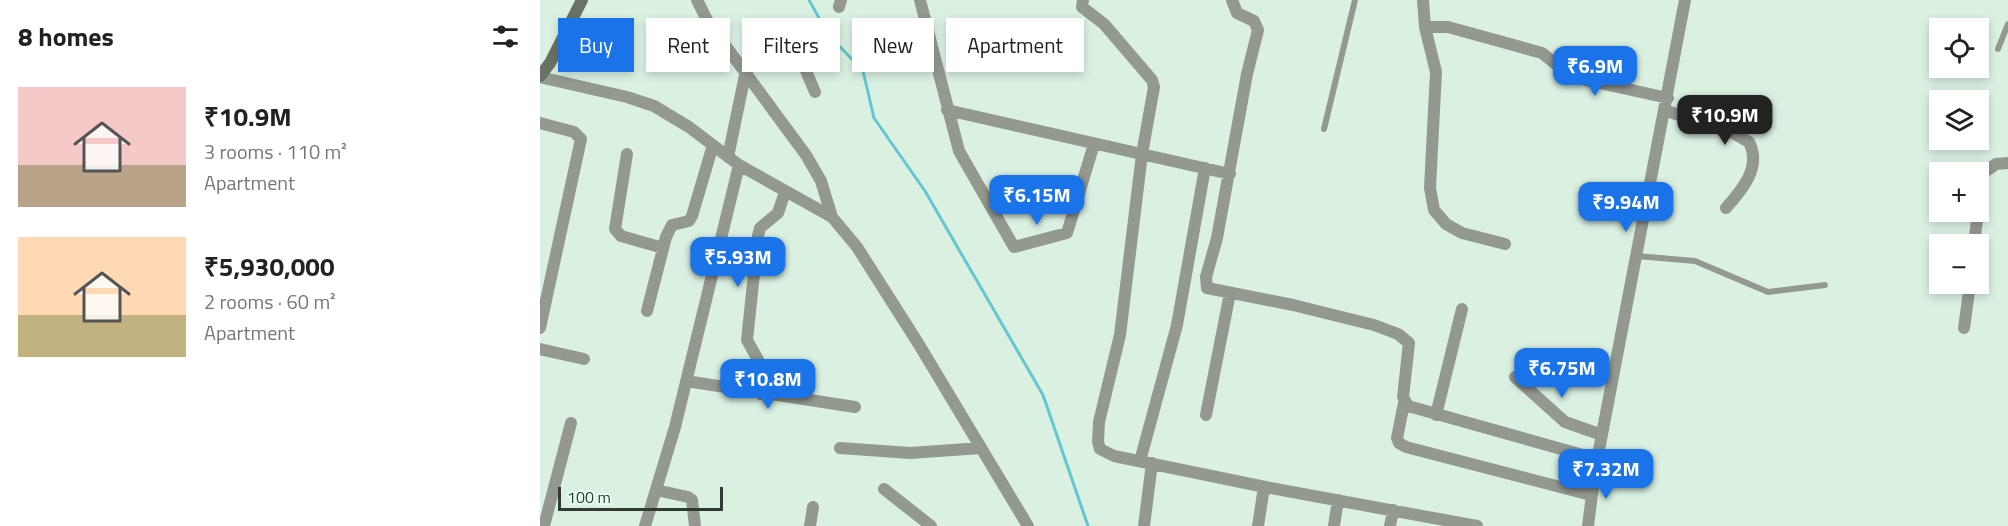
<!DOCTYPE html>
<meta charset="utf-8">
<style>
body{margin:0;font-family:"Titillium Web",sans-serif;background:#f6f6f6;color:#222;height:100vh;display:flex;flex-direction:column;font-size:22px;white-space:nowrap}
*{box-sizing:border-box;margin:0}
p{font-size:20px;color:#767676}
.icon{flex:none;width:33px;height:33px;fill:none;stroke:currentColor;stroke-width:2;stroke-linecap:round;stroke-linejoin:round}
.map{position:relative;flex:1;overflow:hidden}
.details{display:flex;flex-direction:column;background:#fff;width:540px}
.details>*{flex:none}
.guide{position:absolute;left:18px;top:18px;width:570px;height:54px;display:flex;gap:12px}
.controls{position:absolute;left:1389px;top:18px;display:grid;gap:12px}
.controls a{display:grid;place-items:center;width:60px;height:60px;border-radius:0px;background:#fff;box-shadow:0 3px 9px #0003;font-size:30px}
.scale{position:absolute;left:18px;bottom:15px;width:165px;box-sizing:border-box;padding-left:6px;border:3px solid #303933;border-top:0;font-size:16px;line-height:21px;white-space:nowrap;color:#303933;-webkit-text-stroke:4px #e7ffef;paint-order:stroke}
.price{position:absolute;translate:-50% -51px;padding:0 14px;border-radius:12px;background:#1a73e8;color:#fff;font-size:20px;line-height:39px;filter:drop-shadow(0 2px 3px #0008)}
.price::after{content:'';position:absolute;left:50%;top:36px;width:18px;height:14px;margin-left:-9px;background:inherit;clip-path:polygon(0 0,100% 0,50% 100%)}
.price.on{background:#222;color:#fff}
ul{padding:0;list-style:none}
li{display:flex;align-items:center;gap:18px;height:150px;padding:0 18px}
li span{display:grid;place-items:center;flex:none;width:168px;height:120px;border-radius:0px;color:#555}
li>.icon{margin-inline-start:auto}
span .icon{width:72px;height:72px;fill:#fffc;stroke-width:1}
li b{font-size:26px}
h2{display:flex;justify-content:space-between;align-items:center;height:72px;padding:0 18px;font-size:26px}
.chip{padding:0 21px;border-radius:0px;background:#fff;box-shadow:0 3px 9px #0003;font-size:21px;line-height:54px}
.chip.on{background:#1a73e8;color:#fff}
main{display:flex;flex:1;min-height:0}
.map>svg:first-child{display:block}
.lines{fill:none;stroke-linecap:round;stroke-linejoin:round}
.stream{stroke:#64c7d0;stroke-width:3}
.lane{stroke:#949990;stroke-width:6}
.street{stroke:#949990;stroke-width:12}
.secondary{stroke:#6a7265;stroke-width:12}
</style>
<main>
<section class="details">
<h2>8 homes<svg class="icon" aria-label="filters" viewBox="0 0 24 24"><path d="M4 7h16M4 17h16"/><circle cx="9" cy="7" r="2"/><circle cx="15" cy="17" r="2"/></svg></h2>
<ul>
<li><span style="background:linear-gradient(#f6c9c9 65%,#b9a48a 0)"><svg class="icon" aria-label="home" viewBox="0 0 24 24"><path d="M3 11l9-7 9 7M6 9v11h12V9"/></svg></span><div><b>₹10.9M</b><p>3 rooms · 110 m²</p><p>Apartment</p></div></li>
<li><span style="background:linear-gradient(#ffd9b3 65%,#c2b280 0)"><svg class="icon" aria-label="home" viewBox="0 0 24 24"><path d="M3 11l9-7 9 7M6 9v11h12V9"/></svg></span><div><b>₹5,930,000</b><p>2 rooms · 60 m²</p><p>Apartment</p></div></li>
</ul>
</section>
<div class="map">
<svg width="1468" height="526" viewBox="0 0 1468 526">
<rect width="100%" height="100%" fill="#daf1e2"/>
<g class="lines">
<!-- stream -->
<path class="stream" d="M269,0L288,34L323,71L334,118L385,191L503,395L548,526"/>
<!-- lane -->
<path class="lane" d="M1458,49L1468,24
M784,129L815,0
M1097,256L1155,261L1228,292L1285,285"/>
<!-- street -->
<path class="street" d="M157,0L168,22L266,155L281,181L292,217
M380,0L419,151L474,247L527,233L554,144
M543,0L542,7L564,24L612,80L614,87L602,154L580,335L559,422L558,442L560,449L574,456L730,488L937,526
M692,0L697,13L714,21L718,30L707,74L677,238L666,277L667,288L753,305L834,325L858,334L869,343L863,397L868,406L1057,459
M883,0L885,27L896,72L890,188L894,210L906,224L922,233L965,244
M299,7L301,0
M885,27H908L1002,53L1032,77L1128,98
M0,77L87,97L114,106L149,127L199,165L292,217L317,247L378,343L488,526
M407,110L690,174
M1124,110L1193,133L1209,142C1222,167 1202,190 1186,208
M0,123L34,132L41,139L0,328
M87,154L75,229L81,236L123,248
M188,157L205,75L217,52L226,49L261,59L275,92
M1438,211L1443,173L1456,164L1468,163
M1434,244L1438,212
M107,311L126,237L132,225L149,221L152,216L173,145
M1424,328L1430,284
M0,349L44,359
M975,377L1025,422L1062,435
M146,381L315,407
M221,394L222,367L207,340L218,236L220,228L238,213L245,192
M864,403L857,438L859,443L866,447L1051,495
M666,415L690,293
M896,415L922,309
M300,448L370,453L441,448
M600,461L637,325L665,168
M344,489L391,526
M116,490L148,497L152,500L155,526
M4,526L31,423
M105,526L135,427L199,165
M270,526L273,507
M604,526L612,463
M718,526L724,487
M794,526L798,500
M850,526L853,510
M1048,526L1055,471L1145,0"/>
<!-- secondary -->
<path class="secondary" d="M0,76L10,63L42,0"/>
</g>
</svg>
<div class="controls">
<a><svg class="icon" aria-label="locate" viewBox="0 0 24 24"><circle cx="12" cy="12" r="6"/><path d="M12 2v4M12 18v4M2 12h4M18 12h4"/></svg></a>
<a><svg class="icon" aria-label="layers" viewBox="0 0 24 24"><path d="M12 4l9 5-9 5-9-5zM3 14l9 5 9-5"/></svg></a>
<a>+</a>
<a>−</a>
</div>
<div class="scale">100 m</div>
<b class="price" style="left:1055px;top:97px">₹6.9M</b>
<b class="price on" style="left:1185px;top:146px">₹10.9M</b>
<b class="price" style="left:497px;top:226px">₹6.15M</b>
<b class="price" style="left:1086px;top:233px">₹9.94M</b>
<b class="price" style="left:198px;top:288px">₹5.93M</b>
<b class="price" style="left:1022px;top:399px">₹6.75M</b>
<b class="price" style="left:228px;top:410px">₹10.8M</b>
<b class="price" style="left:1066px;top:500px">₹7.32M</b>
<div class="guide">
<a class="chip on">Buy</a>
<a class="chip">Rent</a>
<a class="chip">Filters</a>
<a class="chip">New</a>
<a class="chip">Apartment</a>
</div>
</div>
</main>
